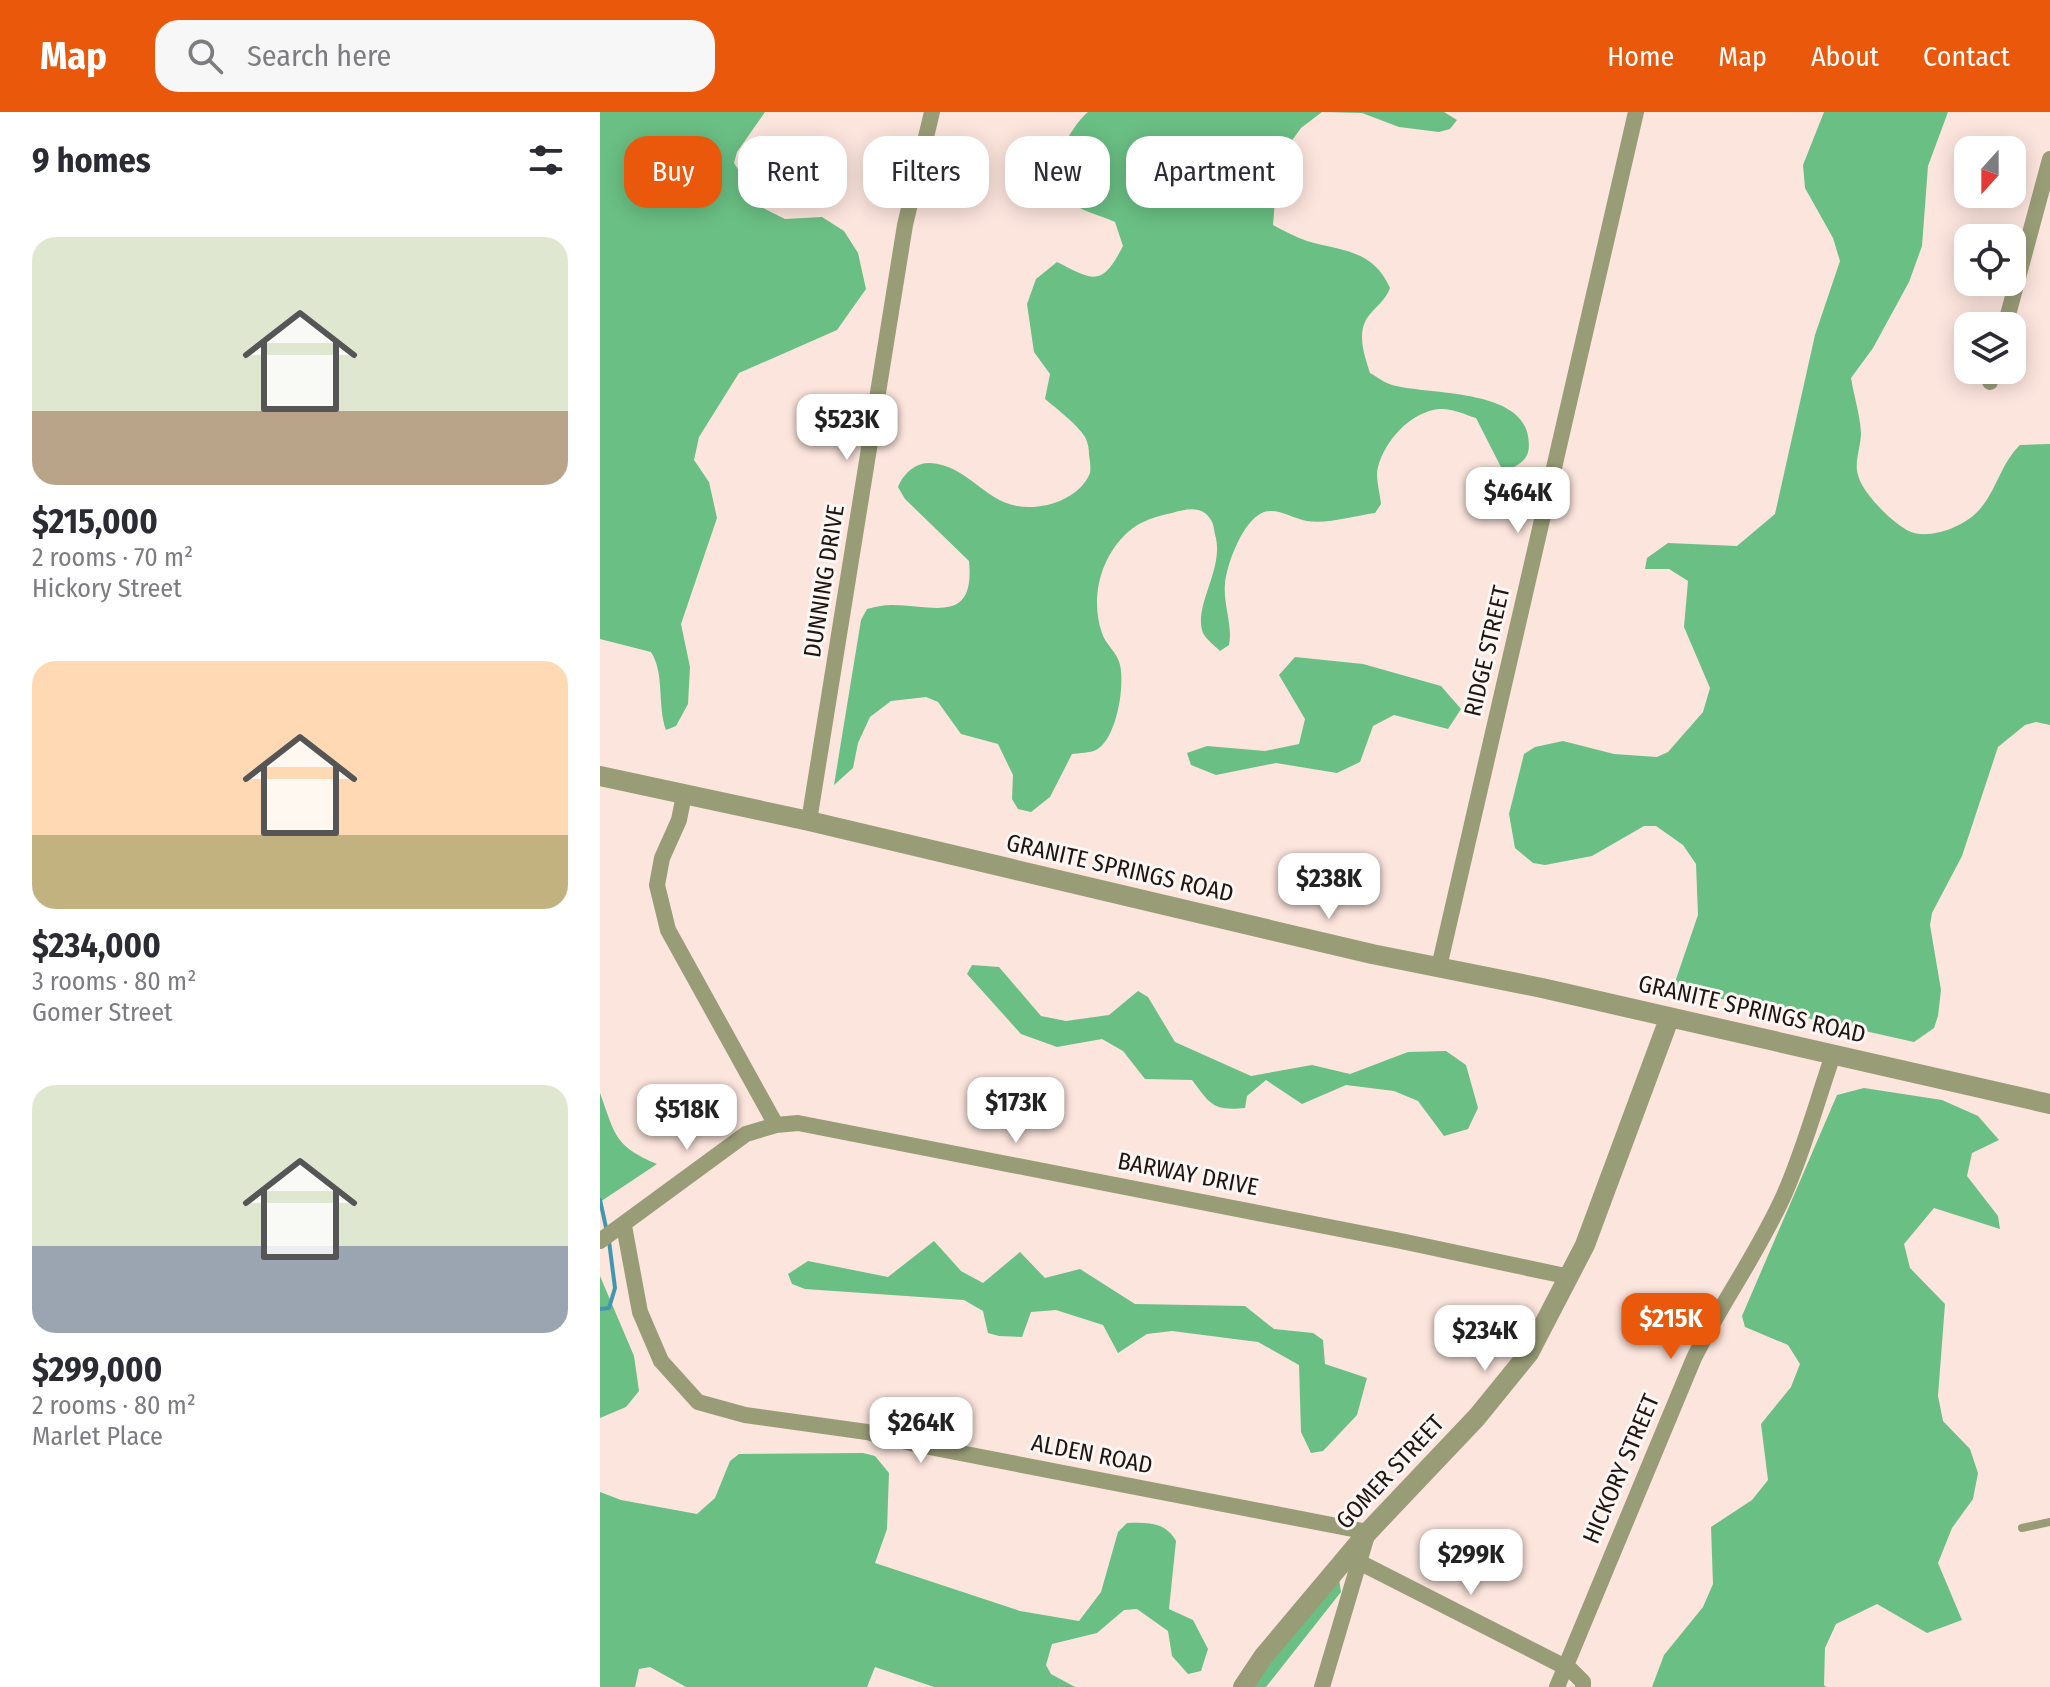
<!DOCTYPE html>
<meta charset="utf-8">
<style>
body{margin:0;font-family:"Fira Sans Condensed",sans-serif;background:#f7f7f7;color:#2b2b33;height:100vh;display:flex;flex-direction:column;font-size:30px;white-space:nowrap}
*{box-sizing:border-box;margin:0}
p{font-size:26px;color:#7c7c81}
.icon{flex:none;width:44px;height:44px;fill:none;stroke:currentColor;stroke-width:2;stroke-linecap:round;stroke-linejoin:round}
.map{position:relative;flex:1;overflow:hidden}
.details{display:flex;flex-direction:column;background:#fff;width:600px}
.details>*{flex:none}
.top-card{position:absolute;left:24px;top:24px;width:760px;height:72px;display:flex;gap:16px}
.needle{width:52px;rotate:201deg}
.fabs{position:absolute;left:1354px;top:24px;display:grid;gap:16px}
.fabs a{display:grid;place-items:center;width:72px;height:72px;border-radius:16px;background:#fff;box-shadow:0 4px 20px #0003;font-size:40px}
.price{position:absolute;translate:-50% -68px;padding:0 18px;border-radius:16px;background:#fff;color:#222;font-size:26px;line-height:52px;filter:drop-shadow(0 2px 4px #0008)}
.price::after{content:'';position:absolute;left:50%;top:48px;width:24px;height:18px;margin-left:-12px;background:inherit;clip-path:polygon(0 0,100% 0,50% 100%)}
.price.on{background:#ea580c;color:#fff}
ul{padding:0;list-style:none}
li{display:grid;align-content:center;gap:16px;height:424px;padding:0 32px}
li span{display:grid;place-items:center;height:248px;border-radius:24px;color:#555}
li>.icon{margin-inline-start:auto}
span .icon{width:144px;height:144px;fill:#fffc;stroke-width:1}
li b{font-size:34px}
h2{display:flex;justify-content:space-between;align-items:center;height:96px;padding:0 32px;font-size:34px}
.pill{padding:0 28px;border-radius:24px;background:#fff;box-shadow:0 4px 20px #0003;font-size:28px;line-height:72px}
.pill.on{background:#ea580c;color:#fff}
header{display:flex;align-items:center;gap:48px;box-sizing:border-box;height:112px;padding:0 40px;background:#ea580c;color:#fff}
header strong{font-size:38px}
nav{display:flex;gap:44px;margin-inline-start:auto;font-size:28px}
.search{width:560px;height:72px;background:#f7f7f7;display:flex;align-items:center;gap:20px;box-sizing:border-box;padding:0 28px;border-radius:24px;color:#7c7c81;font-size:30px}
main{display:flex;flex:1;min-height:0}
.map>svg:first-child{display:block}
.forest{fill:#6abf84}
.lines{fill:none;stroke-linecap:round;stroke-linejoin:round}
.stream{stroke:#4396b0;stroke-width:4}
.service{stroke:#999d77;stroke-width:8}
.minor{stroke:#999d77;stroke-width:16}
.tertiary{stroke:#999d77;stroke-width:20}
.labels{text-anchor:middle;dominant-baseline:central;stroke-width:6;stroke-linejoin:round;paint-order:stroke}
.street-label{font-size:24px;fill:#1f1612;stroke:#fcf7f5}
</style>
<header>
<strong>Map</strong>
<div class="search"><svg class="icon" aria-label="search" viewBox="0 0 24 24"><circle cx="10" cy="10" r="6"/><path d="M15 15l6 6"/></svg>Search here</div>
<nav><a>Home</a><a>Map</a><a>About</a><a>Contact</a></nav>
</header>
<main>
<section class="details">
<h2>9 homes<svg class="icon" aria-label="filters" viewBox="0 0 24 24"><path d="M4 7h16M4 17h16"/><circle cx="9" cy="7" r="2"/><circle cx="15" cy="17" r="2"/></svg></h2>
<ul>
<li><span style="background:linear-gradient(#dfe7d0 70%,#b9a48a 0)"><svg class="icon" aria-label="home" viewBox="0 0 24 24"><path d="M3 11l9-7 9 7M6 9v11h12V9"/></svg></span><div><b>$215,000</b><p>2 rooms · 70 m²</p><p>Hickory Street</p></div></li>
<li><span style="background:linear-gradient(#ffd9b3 70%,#c2b280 0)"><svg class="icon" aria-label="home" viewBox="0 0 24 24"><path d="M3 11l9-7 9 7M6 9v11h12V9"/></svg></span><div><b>$234,000</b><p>3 rooms · 80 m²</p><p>Gomer Street</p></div></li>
<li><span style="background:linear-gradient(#dfe7d0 65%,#9aa5b1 0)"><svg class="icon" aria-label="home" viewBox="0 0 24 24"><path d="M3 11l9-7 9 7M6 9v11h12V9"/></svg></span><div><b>$299,000</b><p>2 rooms · 80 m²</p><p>Marlet Place</p></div></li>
</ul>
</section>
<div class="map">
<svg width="1450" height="1575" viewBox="0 0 1450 1575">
<rect width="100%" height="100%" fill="#fce5dd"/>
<!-- forest -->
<path class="forest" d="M0,0H165L137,40L134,51L163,96L185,107L222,105L244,119L258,141L266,177L237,218L139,261L99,325L94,348L109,370L117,406L81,512L90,555L88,592L76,614L66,618C57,593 65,562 51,540L0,527Z
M488,0H844L857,8L850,17L839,20L799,15L762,1L722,0L701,16L685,38L677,63L673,113C684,119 696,125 707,129C741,139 773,137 790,176C786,187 779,192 771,201C755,218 764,242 770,261C777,265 785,271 792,273C827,283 920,276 928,324C932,348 922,350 904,361L876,306C864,302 852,296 839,297C811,300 785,328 778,355C775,365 780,381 781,392L775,401C754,404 728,412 707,409C695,407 683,399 671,399C646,398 627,451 625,472C623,493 633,513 629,533L620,539C615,534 606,527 603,521C593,495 623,459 616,426C614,420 614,412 611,408C602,393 586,397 572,401C557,404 540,409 528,420C500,445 490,487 502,521C505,532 518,541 520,553C525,573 517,627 496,638C490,641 479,641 472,642L450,685L431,700L418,697L412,687L413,663L398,632L361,622L338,590L326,585L291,589L270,605L258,631L253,656L234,673L261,508L267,497C275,495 283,493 292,493C334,493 375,513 369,449L305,387L298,375C303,362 316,350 330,351C367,353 383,388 417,394C442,399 480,387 490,361C491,356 490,348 489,343C489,336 488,331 485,325C476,311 458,298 445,287L450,262L434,240L427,192L436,167L457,150C494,169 502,175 523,134L515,110C500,103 481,99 468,89C439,70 469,16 488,0Z
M1224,0H1348L1328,54L1322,134L1309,170L1273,236L1251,266C1254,284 1260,303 1261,321C1261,334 1254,350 1258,363C1262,381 1294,413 1311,420C1330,427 1359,416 1374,403C1396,384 1399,353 1420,333L1450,332V613L1436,610L1425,613L1398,635L1362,744L1332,801L1330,813L1341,878L1338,904L1334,916L1314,930L1073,876L1098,803L1096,752L1083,733L1056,714H1044L992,744L945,753L933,751L915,736L909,702L924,642L935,635L963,629L1014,642L1057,645L1068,640L1103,600L1110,576L1084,515L1088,469L1069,457H1045L1047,446L1068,431L1137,434L1175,402L1215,223L1240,149L1233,126L1205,76L1203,53Z
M695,545L763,552L841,574L861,597L848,617L794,603L773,614L760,650L737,661L676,651L616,663L591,653L587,641L607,634L665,639L699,632L705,607L679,563Z
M372,853L399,855L441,904L466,909L509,903L538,879L548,885L575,930L651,964L712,953L750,962L808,940L846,939L866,953L878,996L868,1017L844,1024L818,989L794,979L746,973L702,992L666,968L647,984L645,996C613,999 611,993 592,968L545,967L523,939L502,927L457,935L421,922L367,862Z
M1264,976L1342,988L1378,1004L1399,1028L1372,1041L1367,1064L1398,1104L1400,1117L1334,1096L1304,1132L1310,1156L1345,1192L1338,1284L1343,1309L1370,1337L1378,1361L1373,1387L1352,1416L1338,1451L1362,1508L1327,1521L1277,1492L1236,1512L1225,1536L1224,1573L1226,1575H1052L1064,1543L1103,1495L1113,1472L1111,1415L1152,1388L1168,1368L1161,1312L1191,1275L1200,1252L1188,1233L1145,1215L1142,1204L1237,983Z
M0,981C15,1022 14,1034 57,1052L0,1090Z
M334,1129L361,1159L383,1171L420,1140L445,1166L480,1157L535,1192L645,1194L674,1217L713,1221L723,1228L725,1252L767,1266L757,1303L723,1339L711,1341L701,1320L699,1253L658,1230L572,1219L547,1222L518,1241L503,1213L456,1198L431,1200L422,1225L399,1224L388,1221L383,1199L364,1188L205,1177L192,1172L188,1162L208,1149L288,1165Z
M0,1164L34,1244L39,1279L26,1295L0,1306Z
M263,1341L275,1344L289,1361L287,1417L275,1451L420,1499L479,1509L501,1480L518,1420L527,1411C547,1410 566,1410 576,1429L569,1497L593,1508L608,1537L601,1559L588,1562L572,1544L568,1519L537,1497L524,1498L497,1521L452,1532L446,1553L451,1562L475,1575H334L275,1555L267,1575H86L50,1555L39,1557L35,1575H0V1380L21,1388L97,1402L115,1386L130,1349L139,1342Z
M739,1467L741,1480L666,1575H652L717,1490Z"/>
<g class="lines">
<!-- stream -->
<path class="stream" d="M0,1088L7,1120
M0,1197L9,1196L15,1176L9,1129"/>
<!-- service -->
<path class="service" d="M1422,1416L1450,1410"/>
<!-- minor -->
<path class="minor" d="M1405,214L1450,47
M1390,270L1393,258
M84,683L79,708L62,746L57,773L68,818L176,1013L198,1011L801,1129L970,1165
M209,709L305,113L332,0
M839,855L1036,0
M24,1114L40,1200L61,1249L98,1290L145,1303L267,1320L319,1333L768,1420L722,1575
M0,1129L146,1022L176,1013
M759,1450L971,1558L983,1570V1575
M957,1575L1094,1246C1122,1190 1158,1141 1184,1083C1204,1038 1217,989 1233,943"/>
<!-- tertiary -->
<path class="tertiary" d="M0,664L209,709L772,842L942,876L1450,992
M643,1575L663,1545L768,1420L877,1305L929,1241L985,1133L1069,907"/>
</g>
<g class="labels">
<!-- street labels -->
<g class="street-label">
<text transform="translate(224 469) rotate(-81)">DUNNING DRIVE</text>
<text transform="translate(887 539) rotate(-77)">RIDGE STREET</text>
<text transform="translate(520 756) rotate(13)">GRANITE SPRINGS ROAD</text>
<text transform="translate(1152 897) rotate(13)">GRANITE SPRINGS ROAD</text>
<text transform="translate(588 1062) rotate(11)">BARWAY DRIVE</text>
<text transform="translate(492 1342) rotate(11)">ALDEN ROAD</text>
<text transform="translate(1021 1357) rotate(-67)">HICKORY STREET</text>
<text transform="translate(790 1360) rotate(-47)">GOMER STREET</text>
</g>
</g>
</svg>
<div class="fabs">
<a><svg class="needle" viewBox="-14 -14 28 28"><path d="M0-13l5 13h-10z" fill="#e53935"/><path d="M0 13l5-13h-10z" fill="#7c7c81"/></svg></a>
<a><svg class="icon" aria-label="locate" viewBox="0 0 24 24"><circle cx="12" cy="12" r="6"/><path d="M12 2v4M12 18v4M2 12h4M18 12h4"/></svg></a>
<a><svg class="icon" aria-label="layers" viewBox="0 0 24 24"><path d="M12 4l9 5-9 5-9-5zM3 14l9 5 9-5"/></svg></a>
</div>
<b class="price" style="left:247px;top:350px">$523K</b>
<b class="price" style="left:918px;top:423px">$464K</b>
<b class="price" style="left:729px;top:809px">$238K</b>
<b class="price" style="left:416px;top:1033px">$173K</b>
<b class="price" style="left:87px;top:1040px">$518K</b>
<b class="price on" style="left:1071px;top:1249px">$215K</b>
<b class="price" style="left:885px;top:1261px">$234K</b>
<b class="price" style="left:321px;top:1353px">$264K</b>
<b class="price" style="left:871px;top:1485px">$299K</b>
<div class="top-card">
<a class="pill on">Buy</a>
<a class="pill">Rent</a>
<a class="pill">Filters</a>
<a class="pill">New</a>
<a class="pill">Apartment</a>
</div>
</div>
</main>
